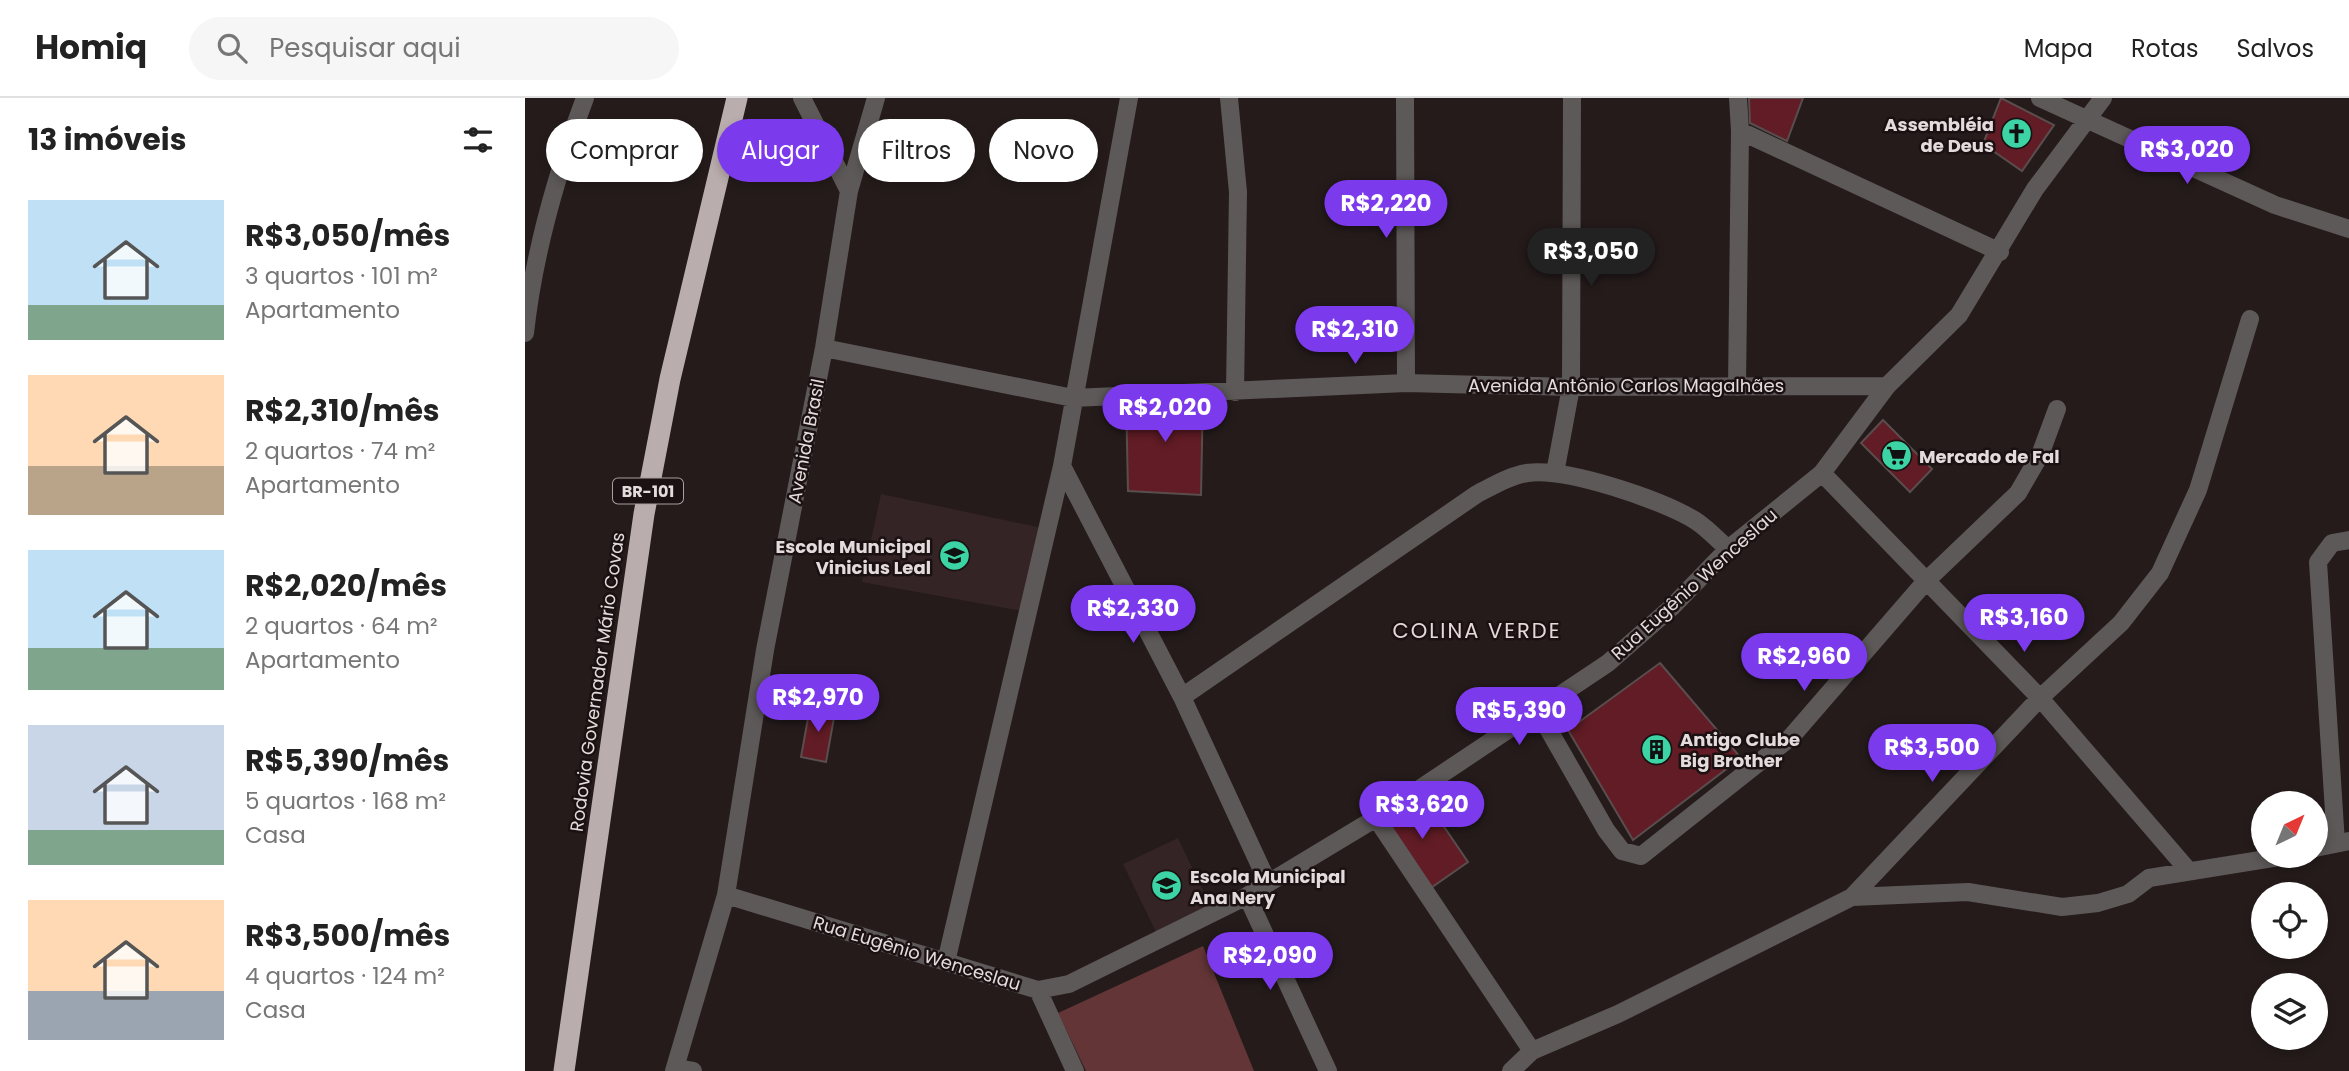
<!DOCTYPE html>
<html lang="pt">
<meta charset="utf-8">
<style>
body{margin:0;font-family:Poppins,sans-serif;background:#f6f6f6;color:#222;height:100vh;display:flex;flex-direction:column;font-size:26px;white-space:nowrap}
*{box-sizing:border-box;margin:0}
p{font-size:23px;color:#767676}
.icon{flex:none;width:38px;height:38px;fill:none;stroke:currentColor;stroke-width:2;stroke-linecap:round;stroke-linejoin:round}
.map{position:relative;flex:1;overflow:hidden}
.panel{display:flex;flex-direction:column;background:#fff;width:525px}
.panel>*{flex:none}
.banner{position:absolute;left:21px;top:21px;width:665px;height:63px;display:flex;gap:14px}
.needle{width:46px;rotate:43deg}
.fabs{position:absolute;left:1726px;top:693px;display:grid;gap:14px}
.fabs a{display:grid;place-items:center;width:77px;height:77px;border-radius:50%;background:#fff;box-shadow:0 4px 10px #0003;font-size:35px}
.price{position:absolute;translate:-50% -60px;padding:0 16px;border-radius:24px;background:#7c3aed;color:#fff;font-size:23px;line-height:46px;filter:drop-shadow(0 2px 4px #0008)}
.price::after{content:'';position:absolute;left:50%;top:42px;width:21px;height:16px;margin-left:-10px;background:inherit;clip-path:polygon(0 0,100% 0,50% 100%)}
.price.current{background:#222;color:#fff}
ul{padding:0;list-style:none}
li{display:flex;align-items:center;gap:21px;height:175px;padding:0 28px}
li span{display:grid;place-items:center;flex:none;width:196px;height:140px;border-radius:0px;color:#555}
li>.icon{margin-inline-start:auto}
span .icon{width:84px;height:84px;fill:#fffc;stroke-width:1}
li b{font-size:30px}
h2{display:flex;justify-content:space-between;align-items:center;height:84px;padding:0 28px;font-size:30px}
.tag{padding:0 24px;border-radius:32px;background:#fff;box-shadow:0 4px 10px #0003;font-size:24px;line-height:63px}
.tag.current{background:#7c3aed;color:#fff}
header{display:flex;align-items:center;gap:42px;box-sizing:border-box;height:98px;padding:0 35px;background:#fff;border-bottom:2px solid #e0e0e0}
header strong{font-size:33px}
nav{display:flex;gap:38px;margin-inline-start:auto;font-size:24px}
.search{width:490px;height:63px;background:#f6f6f6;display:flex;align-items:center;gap:18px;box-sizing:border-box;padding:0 24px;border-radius:38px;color:#767676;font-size:26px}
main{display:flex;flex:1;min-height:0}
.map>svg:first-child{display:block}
.built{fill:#352425}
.green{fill:#633537}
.building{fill:#611c25;stroke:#594d4d;stroke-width:2}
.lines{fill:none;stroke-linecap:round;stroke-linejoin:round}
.street{stroke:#5e5959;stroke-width:18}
.highway{stroke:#baadad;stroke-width:21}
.labels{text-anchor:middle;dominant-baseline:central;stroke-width:5;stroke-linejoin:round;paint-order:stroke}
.shield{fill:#1b1112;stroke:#a89f9f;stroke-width:2}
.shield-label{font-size:16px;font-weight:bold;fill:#e4dcdc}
.poi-label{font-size:18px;font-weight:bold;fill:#e4dcdc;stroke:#1b1112;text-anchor:start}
.street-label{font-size:18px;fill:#e4dcdc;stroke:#1b1112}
.quarter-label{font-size:21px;letter-spacing:2px;fill:#e6d8d8;stroke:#1b1112}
</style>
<header>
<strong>Homiq</strong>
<div class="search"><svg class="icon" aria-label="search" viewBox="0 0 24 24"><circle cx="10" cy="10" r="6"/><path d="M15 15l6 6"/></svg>Pesquisar aqui</div>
<nav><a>Mapa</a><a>Rotas</a><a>Salvos</a></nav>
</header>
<main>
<section class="panel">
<h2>13 imóveis<svg class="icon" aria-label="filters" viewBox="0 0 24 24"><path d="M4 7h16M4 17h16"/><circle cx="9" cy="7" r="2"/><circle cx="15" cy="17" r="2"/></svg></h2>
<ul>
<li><span style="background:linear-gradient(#bfe0f5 75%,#7fa58c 0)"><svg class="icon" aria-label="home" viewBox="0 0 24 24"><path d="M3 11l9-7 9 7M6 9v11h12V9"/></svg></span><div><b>R$3,050/mês</b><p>3 quartos · 101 m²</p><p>Apartamento</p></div></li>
<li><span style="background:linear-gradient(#ffd9b3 65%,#b9a48a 0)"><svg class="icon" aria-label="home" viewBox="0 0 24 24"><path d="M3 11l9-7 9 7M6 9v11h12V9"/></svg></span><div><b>R$2,310/mês</b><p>2 quartos · 74 m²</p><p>Apartamento</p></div></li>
<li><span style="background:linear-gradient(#bfe0f5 70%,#7fa58c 0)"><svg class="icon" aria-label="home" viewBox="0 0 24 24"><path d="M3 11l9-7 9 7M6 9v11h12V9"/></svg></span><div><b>R$2,020/mês</b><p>2 quartos · 64 m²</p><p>Apartamento</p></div></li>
<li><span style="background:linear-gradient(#c9d6e8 75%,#7fa58c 0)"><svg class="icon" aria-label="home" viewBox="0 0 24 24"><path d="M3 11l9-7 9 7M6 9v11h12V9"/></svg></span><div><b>R$5,390/mês</b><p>5 quartos · 168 m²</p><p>Casa</p></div></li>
<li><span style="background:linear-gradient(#ffd9b3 65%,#9aa5b1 0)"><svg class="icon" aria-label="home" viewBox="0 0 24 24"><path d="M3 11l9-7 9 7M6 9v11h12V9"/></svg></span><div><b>R$3,500/mês</b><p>4 quartos · 124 m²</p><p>Casa</p></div></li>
</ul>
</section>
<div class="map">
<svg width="1824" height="973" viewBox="0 0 1824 973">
<rect width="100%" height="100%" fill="#251b1b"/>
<!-- built -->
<path class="built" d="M356,396L522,431L503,514L337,484Z
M653,740L686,810L632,836L598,766Z"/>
<!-- green -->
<path class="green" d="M678,848L729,973H561L533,915Z"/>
<!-- building -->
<path class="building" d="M1224,0H1278L1262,43L1225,25Z
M1476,0L1529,27L1497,73L1458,46Z
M678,296L676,397L603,393L601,298Z
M1358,322L1407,371L1385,394L1336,345Z
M1135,565L1216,660L1108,742L1043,632Z
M285,609L310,614L301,664L276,659Z
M894,692L943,764L900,794L851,720Z"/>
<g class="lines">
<!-- street -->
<path class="street" d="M277,0L324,93
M604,0L537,368L657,599L743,785
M704,0L713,94L710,294
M880,0L881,285
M1213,0L1215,33
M1515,0L1750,107L1824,131
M0,235C9,153 31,77 60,0
M299,250L548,300L881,285L1046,289L1362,288
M1212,289L1215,33L1475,154
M1030,375L1046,289L1047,0
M1297,375L1515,600L1663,772
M657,599L952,396C968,388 984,378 1002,375C1041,369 1137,402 1171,423C1183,431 1193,442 1203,451
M1013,613L1081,732L1097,753L1116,758L1266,639L1401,483L1493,395L1515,357L1532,311
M851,720L1007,953
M1811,745L1793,464L1807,445L1824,442
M1790,750L1824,743
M201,797L513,892L544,886L722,798L851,720L1083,565L1147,509L1203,451L1297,375L1362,288L1434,217L1510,91L1578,0
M722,798L803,973
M1327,799L1515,600L1596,525L1635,475L1673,392L1725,221
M421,864L537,368
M513,892L550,973
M150,970L168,973
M149,973L201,797L240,552L299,250L324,93L351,0
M986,973L1007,953L1093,916L1327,799L1443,794L1537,809L1573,805L1603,796L1624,780L1760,758"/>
<!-- highway -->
<path class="highway" d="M39,973L119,416L145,281L212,0"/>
</g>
<!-- icons -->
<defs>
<symbol id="church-disc" viewBox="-11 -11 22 22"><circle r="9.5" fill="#3cd4a4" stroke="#1b1112"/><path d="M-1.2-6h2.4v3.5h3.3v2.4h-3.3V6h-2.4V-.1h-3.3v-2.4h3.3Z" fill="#111"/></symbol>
<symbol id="supermarket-disc" viewBox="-11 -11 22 22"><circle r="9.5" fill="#3cd4a4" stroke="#1b1112"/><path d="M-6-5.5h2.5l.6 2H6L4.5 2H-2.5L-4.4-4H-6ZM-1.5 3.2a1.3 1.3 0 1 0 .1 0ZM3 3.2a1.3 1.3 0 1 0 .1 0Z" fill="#111"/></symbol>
<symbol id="school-disc" viewBox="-11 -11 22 22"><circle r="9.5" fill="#3cd4a4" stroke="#1b1112"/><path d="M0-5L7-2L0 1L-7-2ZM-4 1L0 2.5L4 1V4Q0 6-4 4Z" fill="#111"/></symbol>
<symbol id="building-disc" viewBox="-11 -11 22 22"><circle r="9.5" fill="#3cd4a4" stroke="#1b1112"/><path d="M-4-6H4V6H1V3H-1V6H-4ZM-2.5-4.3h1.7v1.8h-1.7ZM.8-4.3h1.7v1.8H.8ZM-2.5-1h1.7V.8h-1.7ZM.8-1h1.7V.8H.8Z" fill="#111"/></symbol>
</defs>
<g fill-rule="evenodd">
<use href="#church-disc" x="1474" y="18" width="35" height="35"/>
<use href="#supermarket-disc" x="1354" y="340" width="35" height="35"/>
<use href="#school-disc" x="412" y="440" width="35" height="35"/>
<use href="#building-disc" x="1114" y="634" width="35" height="35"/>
<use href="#school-disc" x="624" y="770" width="35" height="35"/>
</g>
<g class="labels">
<!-- shield labels -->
<rect class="shield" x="88" y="380.5" width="70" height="25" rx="5"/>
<g class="shield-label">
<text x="123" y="393">BR-101</text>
</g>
<!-- poi labels -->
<g class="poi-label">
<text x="1469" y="26" text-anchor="end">Assembléia<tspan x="1469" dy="21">de Deus</tspan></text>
<text x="1394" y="358">Mercado de Fal</text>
<text x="406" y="448" text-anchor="end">Escola Municipal<tspan x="406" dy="21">Vinicius Leal</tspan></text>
<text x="1155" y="641">Antigo Clube<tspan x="1155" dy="21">Big Brother</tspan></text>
<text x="665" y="778">Escola Municipal<tspan x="665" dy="21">Ana Nery</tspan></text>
</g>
<!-- street labels -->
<g class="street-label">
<text x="1101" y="287">Avenida Antônio Carlos Magalhães</text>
<text transform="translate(281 343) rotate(-79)">Avenida Brasil</text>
<text transform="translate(1169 486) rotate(-42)">Rua Eugênio Wenceslau</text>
<text transform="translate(72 584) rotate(-82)">Rodovia Governador Mário Covas</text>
<text transform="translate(392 855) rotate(17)">Rua Eugênio Wenceslau</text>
</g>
<!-- quarter labels -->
<g class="quarter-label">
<text x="952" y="532">COLINA VERDE</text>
</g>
</g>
</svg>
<div class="fabs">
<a><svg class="needle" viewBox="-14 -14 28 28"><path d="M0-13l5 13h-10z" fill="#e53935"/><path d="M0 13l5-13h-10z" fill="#767676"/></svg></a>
<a><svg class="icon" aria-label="locate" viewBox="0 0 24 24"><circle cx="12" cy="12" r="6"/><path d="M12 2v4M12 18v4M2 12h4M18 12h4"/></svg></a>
<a><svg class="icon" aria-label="layers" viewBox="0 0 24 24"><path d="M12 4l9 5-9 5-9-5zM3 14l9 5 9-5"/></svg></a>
</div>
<b class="price" style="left:1662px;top:88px">R$3,020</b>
<b class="price" style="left:861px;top:142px">R$2,220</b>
<b class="price current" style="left:1066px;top:190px">R$3,050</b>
<b class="price" style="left:830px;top:268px">R$2,310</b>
<b class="price" style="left:640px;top:346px">R$2,020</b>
<b class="price" style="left:608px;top:547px">R$2,330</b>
<b class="price" style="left:1499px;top:556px">R$3,160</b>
<b class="price" style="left:1279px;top:595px">R$2,960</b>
<b class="price" style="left:293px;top:636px">R$2,970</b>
<b class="price" style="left:994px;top:649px">R$5,390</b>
<b class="price" style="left:1407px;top:686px">R$3,500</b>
<b class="price" style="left:897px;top:743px">R$3,620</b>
<b class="price" style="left:745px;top:894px">R$2,090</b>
<div class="banner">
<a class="tag">Comprar</a>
<a class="tag current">Alugar</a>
<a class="tag">Filtros</a>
<a class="tag">Novo</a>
</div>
</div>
</main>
